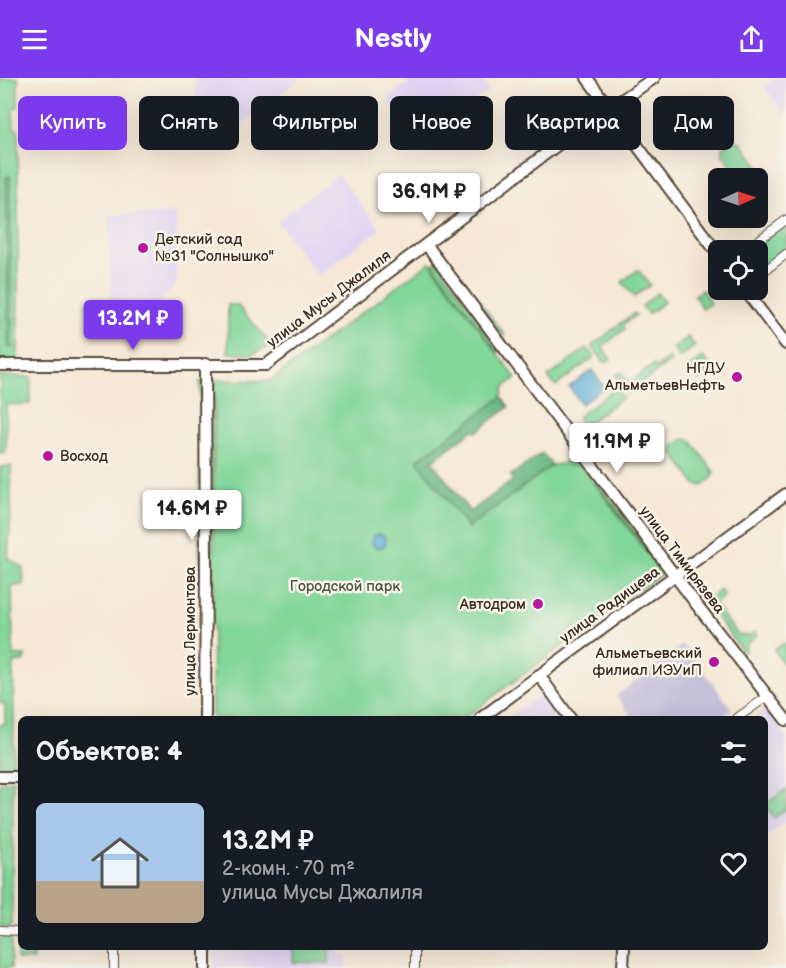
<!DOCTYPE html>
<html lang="ru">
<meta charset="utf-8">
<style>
body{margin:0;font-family:"Balsamiq Sans",sans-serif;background:#242831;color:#f1f3f6;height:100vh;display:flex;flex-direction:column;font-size:22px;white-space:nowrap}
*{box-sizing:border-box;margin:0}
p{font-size:20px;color:#9ea1a6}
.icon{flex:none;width:33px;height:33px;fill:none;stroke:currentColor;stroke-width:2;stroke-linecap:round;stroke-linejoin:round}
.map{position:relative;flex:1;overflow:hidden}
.drawer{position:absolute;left:18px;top:638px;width:750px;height:234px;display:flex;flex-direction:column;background:#171b24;border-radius:9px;box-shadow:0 6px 24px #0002}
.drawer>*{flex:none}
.hud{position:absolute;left:18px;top:18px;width:750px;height:54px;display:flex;gap:12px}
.needle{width:39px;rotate:87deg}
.tools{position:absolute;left:708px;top:90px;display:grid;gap:12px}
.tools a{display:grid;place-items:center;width:60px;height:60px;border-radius:9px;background:#171b24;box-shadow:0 6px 24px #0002;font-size:30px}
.price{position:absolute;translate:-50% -51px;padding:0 14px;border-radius:6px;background:#fff;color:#222;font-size:20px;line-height:39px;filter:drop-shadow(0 2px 3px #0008)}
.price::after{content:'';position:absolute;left:50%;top:36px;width:18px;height:14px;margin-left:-9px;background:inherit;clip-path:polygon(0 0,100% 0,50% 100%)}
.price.on{background:#7c3aed;color:#fff}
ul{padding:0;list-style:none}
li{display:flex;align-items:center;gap:18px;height:150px;padding:0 18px}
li+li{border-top:2px solid #363941}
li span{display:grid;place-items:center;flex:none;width:168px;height:120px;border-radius:9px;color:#555}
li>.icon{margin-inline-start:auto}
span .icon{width:72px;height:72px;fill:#fffc;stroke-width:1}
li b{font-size:26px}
h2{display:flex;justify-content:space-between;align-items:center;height:72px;padding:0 18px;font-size:26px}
.tag{padding:0 21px;border-radius:9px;background:#171b24;box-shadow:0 6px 24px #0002;font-size:21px;line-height:54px}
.tag.on{background:#7c3aed;color:#fff}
header{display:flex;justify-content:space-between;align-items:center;height:78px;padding:0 18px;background:#7c3aed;color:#fff;font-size:27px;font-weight:700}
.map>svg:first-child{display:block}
.built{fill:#e1d4f3}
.industrial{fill:#c5c0da}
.green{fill:#81d699;stroke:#5e805c;stroke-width:1.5}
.forest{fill:#68b781;stroke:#527050;stroke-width:1.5}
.water{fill:#5dafd8;stroke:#4c6c7b;stroke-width:1.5}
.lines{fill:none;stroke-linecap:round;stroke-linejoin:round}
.street-casing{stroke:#574639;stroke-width:10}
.secondary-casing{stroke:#574639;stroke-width:14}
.street{stroke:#fff;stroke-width:8}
.secondary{stroke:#fff;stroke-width:10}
.poi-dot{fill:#b5179e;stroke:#f7f3e8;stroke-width:2}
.labels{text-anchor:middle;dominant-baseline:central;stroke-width:5;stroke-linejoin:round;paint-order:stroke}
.poi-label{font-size:15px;fill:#3b2a1e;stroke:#f7f3e8;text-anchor:end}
.street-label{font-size:15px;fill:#3b2a1e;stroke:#f7f3e8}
.park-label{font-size:15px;fill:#4c553d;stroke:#f7f3e8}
</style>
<header><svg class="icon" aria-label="menu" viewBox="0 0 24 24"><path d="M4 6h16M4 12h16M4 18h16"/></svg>Nestly<svg class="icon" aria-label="share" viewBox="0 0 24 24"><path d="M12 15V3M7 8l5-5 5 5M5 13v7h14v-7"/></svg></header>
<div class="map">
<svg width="786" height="890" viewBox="0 0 786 890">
<rect width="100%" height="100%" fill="#f7f3e8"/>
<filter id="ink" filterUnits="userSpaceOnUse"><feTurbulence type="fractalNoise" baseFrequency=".0167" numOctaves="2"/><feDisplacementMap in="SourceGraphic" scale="12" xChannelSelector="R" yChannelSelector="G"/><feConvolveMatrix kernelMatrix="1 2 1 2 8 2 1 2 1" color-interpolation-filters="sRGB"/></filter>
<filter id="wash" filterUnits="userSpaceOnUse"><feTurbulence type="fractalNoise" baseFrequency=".008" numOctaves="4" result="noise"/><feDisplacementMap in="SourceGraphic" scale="24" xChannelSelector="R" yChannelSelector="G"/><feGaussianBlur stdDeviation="1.35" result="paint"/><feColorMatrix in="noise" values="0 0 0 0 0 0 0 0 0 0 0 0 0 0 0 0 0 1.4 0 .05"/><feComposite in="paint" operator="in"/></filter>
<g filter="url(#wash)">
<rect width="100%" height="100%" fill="#f6e8d5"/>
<!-- built -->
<path class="built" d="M196,0H298L299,2L235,51L195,40Z
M414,0H481L490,12L418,64L386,21Z
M776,0H786V37L764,9Z
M338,96L380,151L318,198L277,143Z
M176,135L177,204L156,230H111L109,137Z
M540,617L558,640H508Z
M765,631L786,659V744L765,759V640H753Z
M214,868L339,869V877H347V890H362H214Z"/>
<!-- industrial -->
<path class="industrial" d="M683,566L732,631L720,640H633L616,618Z"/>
<!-- green -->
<path class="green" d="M0,0H18V29L13,31L14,51H18V282H1L0,280Z
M734,62L741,64L763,94C763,99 762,101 758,104V100H741L723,76V69Z
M786,144V171L758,193V172H747Z
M442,173L505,257L503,259L440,174Z
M437,183L501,272L498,274L433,186Z
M430,184L516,300L504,309L502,319L418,383L468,450L552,387L562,386L574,378L662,495L464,640H212L215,302L270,303Z
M638,192L650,207L634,219L622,204Z
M702,212L711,225L703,231L694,218Z
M657,215L664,224L648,236L642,228Z
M228,227H237L272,267L253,276L228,275Z
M634,235L636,237L623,247L625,251L602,269L611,281L605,285L592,268Z
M688,259L695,268L679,280L673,271Z
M587,270L594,279L556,308L548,299Z
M703,279L713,292L699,303L688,290Z
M669,280L671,283L628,315L615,298L621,294L630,305L653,287L656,290Z
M0,298L31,299V302L30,326L6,327V375H0Z
M210,302H213L211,489H209Z
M200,303H203L202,489H199Z
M616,310L623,319L584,348L577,339Z
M684,361L689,362L692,364L714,394L712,400L702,408L695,406L673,375L674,368Z
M11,388V429L8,482H11L23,490L24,507L12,508L13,578H25V583L13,585L14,646L13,693H0V650L1,646H5V626L0,625V389Z
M597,402L666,494L664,495L595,404Z
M720,512L724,518L714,526L738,557L749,558L755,554L757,558L746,566V572L743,574L705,524Z
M784,565L786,568V583L783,585L774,572Z
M13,702L12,848L6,851L0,848V706L1,704Z
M786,711V731L774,740L765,727Z
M6,859H11V890H0V861Z
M17,864H21V868L32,869L33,882H17Z
M293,869H329V885L293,884Z"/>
<!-- forest -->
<path class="forest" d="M10,98L12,269H8L6,99Z
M502,319L509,329L476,354L473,352L432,383L470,434L513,402L510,398L542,375L552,387L468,450L417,382Z"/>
<!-- water -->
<path class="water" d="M592,292L604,309L581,326L569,309Z
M372 463a7 7 0 1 1 14 0a7 7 0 1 1-14 0Z"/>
</g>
<g filter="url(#ink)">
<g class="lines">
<defs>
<path id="street" d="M745,172L786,142
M758,198L786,176
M737,640L768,618
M0,852L21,853
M114,868V890
M415,890V868"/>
<path id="secondary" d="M587,0L718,176
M426,166L697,527L786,642
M745,212L786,266
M0,287H266L572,56L654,0
M539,597L570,640
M205,640L206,495L205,286
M481,640L786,416
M0,699H21
M205,890V868
M623,890L624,868"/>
</defs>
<!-- street casing -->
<use href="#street" class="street-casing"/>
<!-- secondary casing -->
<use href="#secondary" class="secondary-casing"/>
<!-- street -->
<use href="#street" class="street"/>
<!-- secondary -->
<use href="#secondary" class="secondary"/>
</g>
</g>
<!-- markers -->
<g class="poi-dot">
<circle cx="143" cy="170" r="6"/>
<circle cx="737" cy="299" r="6"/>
<circle cx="48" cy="378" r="6"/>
<circle cx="538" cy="526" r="6"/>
<circle cx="714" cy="584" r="6"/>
</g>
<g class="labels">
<!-- poi labels -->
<g class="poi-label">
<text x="155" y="161" text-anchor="start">Детский сад<tspan x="155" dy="17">№31 "Солнышко"</tspan></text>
<text x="725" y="290">НГДУ<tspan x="725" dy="17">АльметьевНефть</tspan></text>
<text x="60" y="378" text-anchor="start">Восход</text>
<text x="526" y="526">Автодром</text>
<text x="702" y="575">Альметьевский<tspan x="702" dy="17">филиал ИЭУиП</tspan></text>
</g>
<!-- street labels -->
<g class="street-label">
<text transform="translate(329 221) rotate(-37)">улица Мусы Джалиля</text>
<text transform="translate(682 482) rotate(53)">улица Тимирязева</text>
<text transform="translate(610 527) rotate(-36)">улица Радищева</text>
<text transform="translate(190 553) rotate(-90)">улица Лермонтова</text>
</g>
<!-- park labels -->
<g class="park-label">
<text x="345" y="508">Городской парк</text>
</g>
</g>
</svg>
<div class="tools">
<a><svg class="needle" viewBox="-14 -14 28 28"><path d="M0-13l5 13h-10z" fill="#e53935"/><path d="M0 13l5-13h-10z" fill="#9ea1a6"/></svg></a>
<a><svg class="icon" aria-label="locate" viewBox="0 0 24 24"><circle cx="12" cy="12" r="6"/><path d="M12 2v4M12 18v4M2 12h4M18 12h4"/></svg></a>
</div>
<b class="price" style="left:429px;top:146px">36.9M ₽</b>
<b class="price on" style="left:133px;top:273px">13.2M ₽</b>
<b class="price" style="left:617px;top:396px">11.9M ₽</b>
<b class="price" style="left:192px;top:463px">14.6M ₽</b>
<div class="hud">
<a class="tag on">Купить</a>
<a class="tag">Снять</a>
<a class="tag">Фильтры</a>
<a class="tag">Новое</a>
<a class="tag">Квартира</a>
<a class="tag">Дом</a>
</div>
<section class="drawer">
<h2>Объектов: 4<svg class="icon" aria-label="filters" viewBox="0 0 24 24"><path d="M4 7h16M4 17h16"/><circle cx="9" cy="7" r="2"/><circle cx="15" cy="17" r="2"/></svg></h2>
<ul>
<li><span style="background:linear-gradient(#a9c7e8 65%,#b9a48a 0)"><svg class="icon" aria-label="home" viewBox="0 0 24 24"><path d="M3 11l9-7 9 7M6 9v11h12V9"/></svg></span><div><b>13.2M ₽</b><p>2-комн. · 70 m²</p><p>улица Мусы Джалиля</p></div><svg class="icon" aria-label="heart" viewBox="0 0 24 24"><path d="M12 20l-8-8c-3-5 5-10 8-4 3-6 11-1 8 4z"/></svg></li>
</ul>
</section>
</div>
